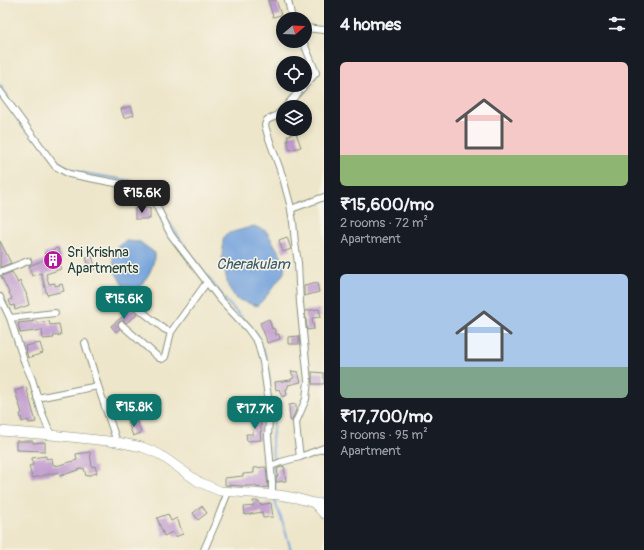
<!DOCTYPE html>
<meta charset="utf-8">
<style>
body{margin:0;font-family:Pangolin,sans-serif;background:#242831;color:#f1f3f6;height:100vh;display:flex;flex-direction:column;font-size:15px;white-space:nowrap}
*{box-sizing:border-box;margin:0}
p{font-size:13px;color:#9ea1a6}
.icon{flex:none;width:22px;height:22px;fill:none;stroke:currentColor;stroke-width:2;stroke-linecap:round;stroke-linejoin:round}
.map{position:relative;flex:1;overflow:hidden}
.drawer{display:flex;flex-direction:column;background:#171b24;width:320px}
.drawer>*{flex:none}
.needle{width:26px;rotate:71deg}
.tools{position:absolute;left:276px;top:12px;display:grid;gap:8px}
.tools a{display:grid;place-items:center;width:36px;height:36px;border-radius:50%;background:#171b24;box-shadow:0 2px 6px #0003;font-size:20px}
.price{position:absolute;translate:-50% -34px;padding:0 9px;border-radius:8px;background:#0f766e;color:#fff;font-size:13px;line-height:26px;filter:drop-shadow(0 1px 2px #0008)}
.price::after{content:'';position:absolute;left:50%;top:24px;width:12px;height:9px;margin-left:-6px;background:inherit;clip-path:polygon(0 0,100% 0,50% 100%)}
.price.active{background:#222;color:#fff}
ul{padding:0;list-style:none}
li{display:grid;align-content:center;gap:8px;height:212px;padding:0 16px}
li span{display:grid;place-items:center;height:124px;border-radius:6px;color:#555}
li>.icon{margin-inline-start:auto}
span .icon{width:72px;height:72px;fill:#fffc;stroke-width:1}
li b{font-size:17px}
h2{display:flex;justify-content:space-between;align-items:center;height:48px;padding:0 16px;font-size:17px}
main{display:flex;flex:1;min-height:0}
.map>svg:first-child{display:block}
.water{fill:#72a1db;stroke:#486f88}
.lines{fill:none;stroke-linecap:round;stroke-linejoin:round}
.stream{stroke:#72a1db;stroke-width:2}
.building{fill:#be97cd}
.street-casing{stroke:#86927f;stroke-width:8}
.secondary-casing{stroke:#86927f;stroke-width:10}
.street{stroke:#fff;stroke-width:6}
.secondary{stroke:#fff;stroke-width:9}
.labels{text-anchor:middle;dominant-baseline:central;stroke-width:3;stroke-linejoin:round;paint-order:stroke}
.poi-label{font-size:14px;fill:#1f3d34;stroke:#f7f3e8;text-anchor:start}
.water-label{font-size:15px;font-style:italic;fill:#385b66;stroke:#f7f3e8}
</style>
<main>
<div class="map">
<svg width="324" height="550" viewBox="0 0 324 550">
<rect width="100%" height="100%" fill="#f7f3e8"/>
<filter id="ink" filterUnits="userSpaceOnUse"><feTurbulence type="fractalNoise" baseFrequency=".025" numOctaves="2"/><feDisplacementMap in="SourceGraphic" scale="8" xChannelSelector="R" yChannelSelector="G"/><feConvolveMatrix kernelMatrix="1 2 1 2 8 2 1 2 1" color-interpolation-filters="sRGB"/></filter>
<filter id="wash" filterUnits="userSpaceOnUse"><feTurbulence type="fractalNoise" baseFrequency=".012" numOctaves="4" result="noise"/><feDisplacementMap in="SourceGraphic" scale="16" xChannelSelector="R" yChannelSelector="G"/><feGaussianBlur stdDeviation="0.9" result="paint"/><feColorMatrix in="noise" values="0 0 0 0 0 0 0 0 0 0 0 0 0 0 0 0 0 1.4 0 .05"/><feComposite in="paint" operator="in"/></filter>
<g filter="url(#wash)">
<rect width="100%" height="100%" fill="#eee6ca"/>
<!-- water -->
<path class="water" d="M254,226L266,231L279,252L285,264L284,273L265,298L257,306L236,299L228,286L222,257L223,240L226,234Z
M126,241L140,242L155,253C153,273 145,280 132,296L125,289L114,270L113,255L119,246Z"/>
<g class="lines">
<!-- stream -->
<path class="stream" d="M0,85L8,97
M48,152L60,164L79,172L101,176L149,184L167,219L199,267L208,277L228,303L245,321L257,335L259,340
M263,349L266,358L269,382
M271,398L274,421L272,441L275,492
M275,498L276,505L283,523L291,550"/>
</g>
<g id="blocks">
<!-- building -->
<path class="building" d="M268,0H276L281,15L273,17Z
M131,106L134,115L124,118L121,109Z
M296,133L301,147L290,150L287,140H289L287,136Z
M135,208H150V219H135Z
M287,237L291,249L283,252L279,240Z
M0,241L11,263L0,267Z
M58,248L62,259L58,261L61,269L46,274L49,284L55,283V286L62,284L64,291L47,295L41,273L32,276L29,266L46,259L44,253Z
M92,256L96,269L91,270L86,258Z
M12,272L18,283L20,281L26,293L29,305L15,310L14,305L11,306L9,300L12,299L1,276Z
M317,283L319,292L304,296V286Z
M132,309L137,315L126,323L123,321L119,322L118,326L120,329L116,332L111,326Z
M319,309L321,317L312,318L314,329L307,330L305,311Z
M269,319L272,329L274,328L276,335L279,334L280,339L267,343L266,338L260,323Z
M36,321L37,323L49,321L50,325L59,324L61,335L53,336L54,338L43,339L42,330L20,333L18,323Z
M299,336V344H288V337Z
M40,343L43,353L28,358L25,346Z
M291,371L298,372L301,382L288,385V388L286,389L287,395L282,397L279,389L276,390L275,382L291,380V379L294,378Z
M312,372L324,373V384H312Z
M26,387L36,422L29,423L28,420L22,422L20,414L22,413L15,391Z
M296,404V410L292,421L290,420L289,405Z
M260,417L261,426V432H260L261,440L247,441L246,434H253L252,418Z
M136,419L141,433L133,436L128,422Z
M16,441H33V443L45,442V451L16,450Z
M90,452L92,467L95,466L97,473L86,476L84,468L60,476L59,472L32,478L29,466L33,465L32,458L46,456V459L52,458L53,465H56V466L77,460L76,454Z
M284,466L286,481L276,482V477L278,476L277,469Z
M265,467H266L268,487L261,488L256,487L255,486H242L225,485V478L243,476V474L254,473V468Z
M253,501H259L260,505L271,503L273,517L263,518L262,512L245,515L244,507L254,506Z
M202,506L207,513L198,520L193,513Z
M168,514L171,521L177,518L183,534L175,537L173,532L164,536L157,518Z"/>
</g>
</g>
<g filter="url(#ink)">
<use href="#blocks" fill-opacity="0" stroke="#86927f" stroke-width="1"/>
<g class="lines">
<defs>
<path id="street" d="M288,0L292,19
M305,28L324,30
M0,91L55,166L69,174L136,187L147,192L154,201L171,235L219,298L248,329L258,343L263,362L268,397L269,419L268,436L272,482V495
M285,107L316,73L303,41
M291,209L324,197
M0,272L28,261
M0,297L10,318L24,361L32,379L42,413L51,435
M133,304L164,329L171,332L207,282
M10,318L55,313
M122,325L159,358L162,359L165,357L171,332
M85,343L98,386L117,442
M37,398L98,386
M300,457L324,448
M271,466L281,462L300,457L297,434L296,422L306,399L308,381L300,303L298,263L295,243L293,222L290,204L283,178L268,136L265,125L267,120L276,116L283,109
M204,550L219,515L228,492"/>
<path id="secondary" d="M0,431L51,435L117,442L142,447L159,454L199,482L220,491L279,495L296,498L314,503H324
M314,503L324,514"/>
</defs>
<!-- street casing -->
<use href="#street" class="street-casing"/>
<!-- secondary casing -->
<use href="#secondary" class="secondary-casing"/>
<!-- street -->
<use href="#street" class="street"/>
<!-- secondary -->
<use href="#secondary" class="secondary"/>
</g>
</g>
<!-- icons -->
<defs>
<symbol id="building-disc" viewBox="-11 -11 22 22"><circle r="9.5" fill="#b5179e" stroke="#f7f3e8"/><path d="M-4-6H4V6H1V3H-1V6H-4ZM-2.5-4.3h1.7v1.8h-1.7ZM.8-4.3h1.7v1.8H.8ZM-2.5-1h1.7V.8h-1.7ZM.8-1h1.7V.8H.8Z" fill="#fff"/></symbol>
</defs>
<g fill-rule="evenodd">
<use href="#building-disc" x="42" y="249" width="22" height="22"/>
</g>
<g class="labels">
<!-- poi labels -->
<g class="poi-label">
<text x="67" y="252">Sri Krishna<tspan x="67" dy="16">Apartments</tspan></text>
</g>
<!-- water labels -->
<g class="water-label">
<text x="253" y="264">Cherakulam</text>
</g>
</g>
</svg>
<div class="tools">
<a><svg class="needle" viewBox="-14 -14 28 28"><path d="M0-13l5 13h-10z" fill="#e53935"/><path d="M0 13l5-13h-10z" fill="#9ea1a6"/></svg></a>
<a><svg class="icon" aria-label="locate" viewBox="0 0 24 24"><circle cx="12" cy="12" r="6"/><path d="M12 2v4M12 18v4M2 12h4M18 12h4"/></svg></a>
<a><svg class="icon" aria-label="layers" viewBox="0 0 24 24"><path d="M12 4l9 5-9 5-9-5zM3 14l9 5 9-5"/></svg></a>
</div>
<b class="price active" style="left:142px;top:214px">₹15.6K</b>
<b class="price" style="left:124px;top:320px">₹15.6K</b>
<b class="price" style="left:134px;top:428px">₹15.8K</b>
<b class="price" style="left:255px;top:430px">₹17.7K</b>
</div>
<section class="drawer">
<h2>4 homes<svg class="icon" aria-label="filters" viewBox="0 0 24 24"><path d="M4 7h16M4 17h16"/><circle cx="9" cy="7" r="2"/><circle cx="15" cy="17" r="2"/></svg></h2>
<ul>
<li><span style="background:linear-gradient(#f6c9c9 75%,#8fb573 0)"><svg class="icon" aria-label="home" viewBox="0 0 24 24"><path d="M3 11l9-7 9 7M6 9v11h12V9"/></svg></span><div><b>₹15,600/mo</b><p>2 rooms · 72 m²</p><p>Apartment</p></div></li>
<li><span style="background:linear-gradient(#a9c7e8 75%,#7fa58c 0)"><svg class="icon" aria-label="home" viewBox="0 0 24 24"><path d="M3 11l9-7 9 7M6 9v11h12V9"/></svg></span><div><b>₹17,700/mo</b><p>3 rooms · 95 m²</p><p>Apartment</p></div></li>
</ul>
</section>
</main>
